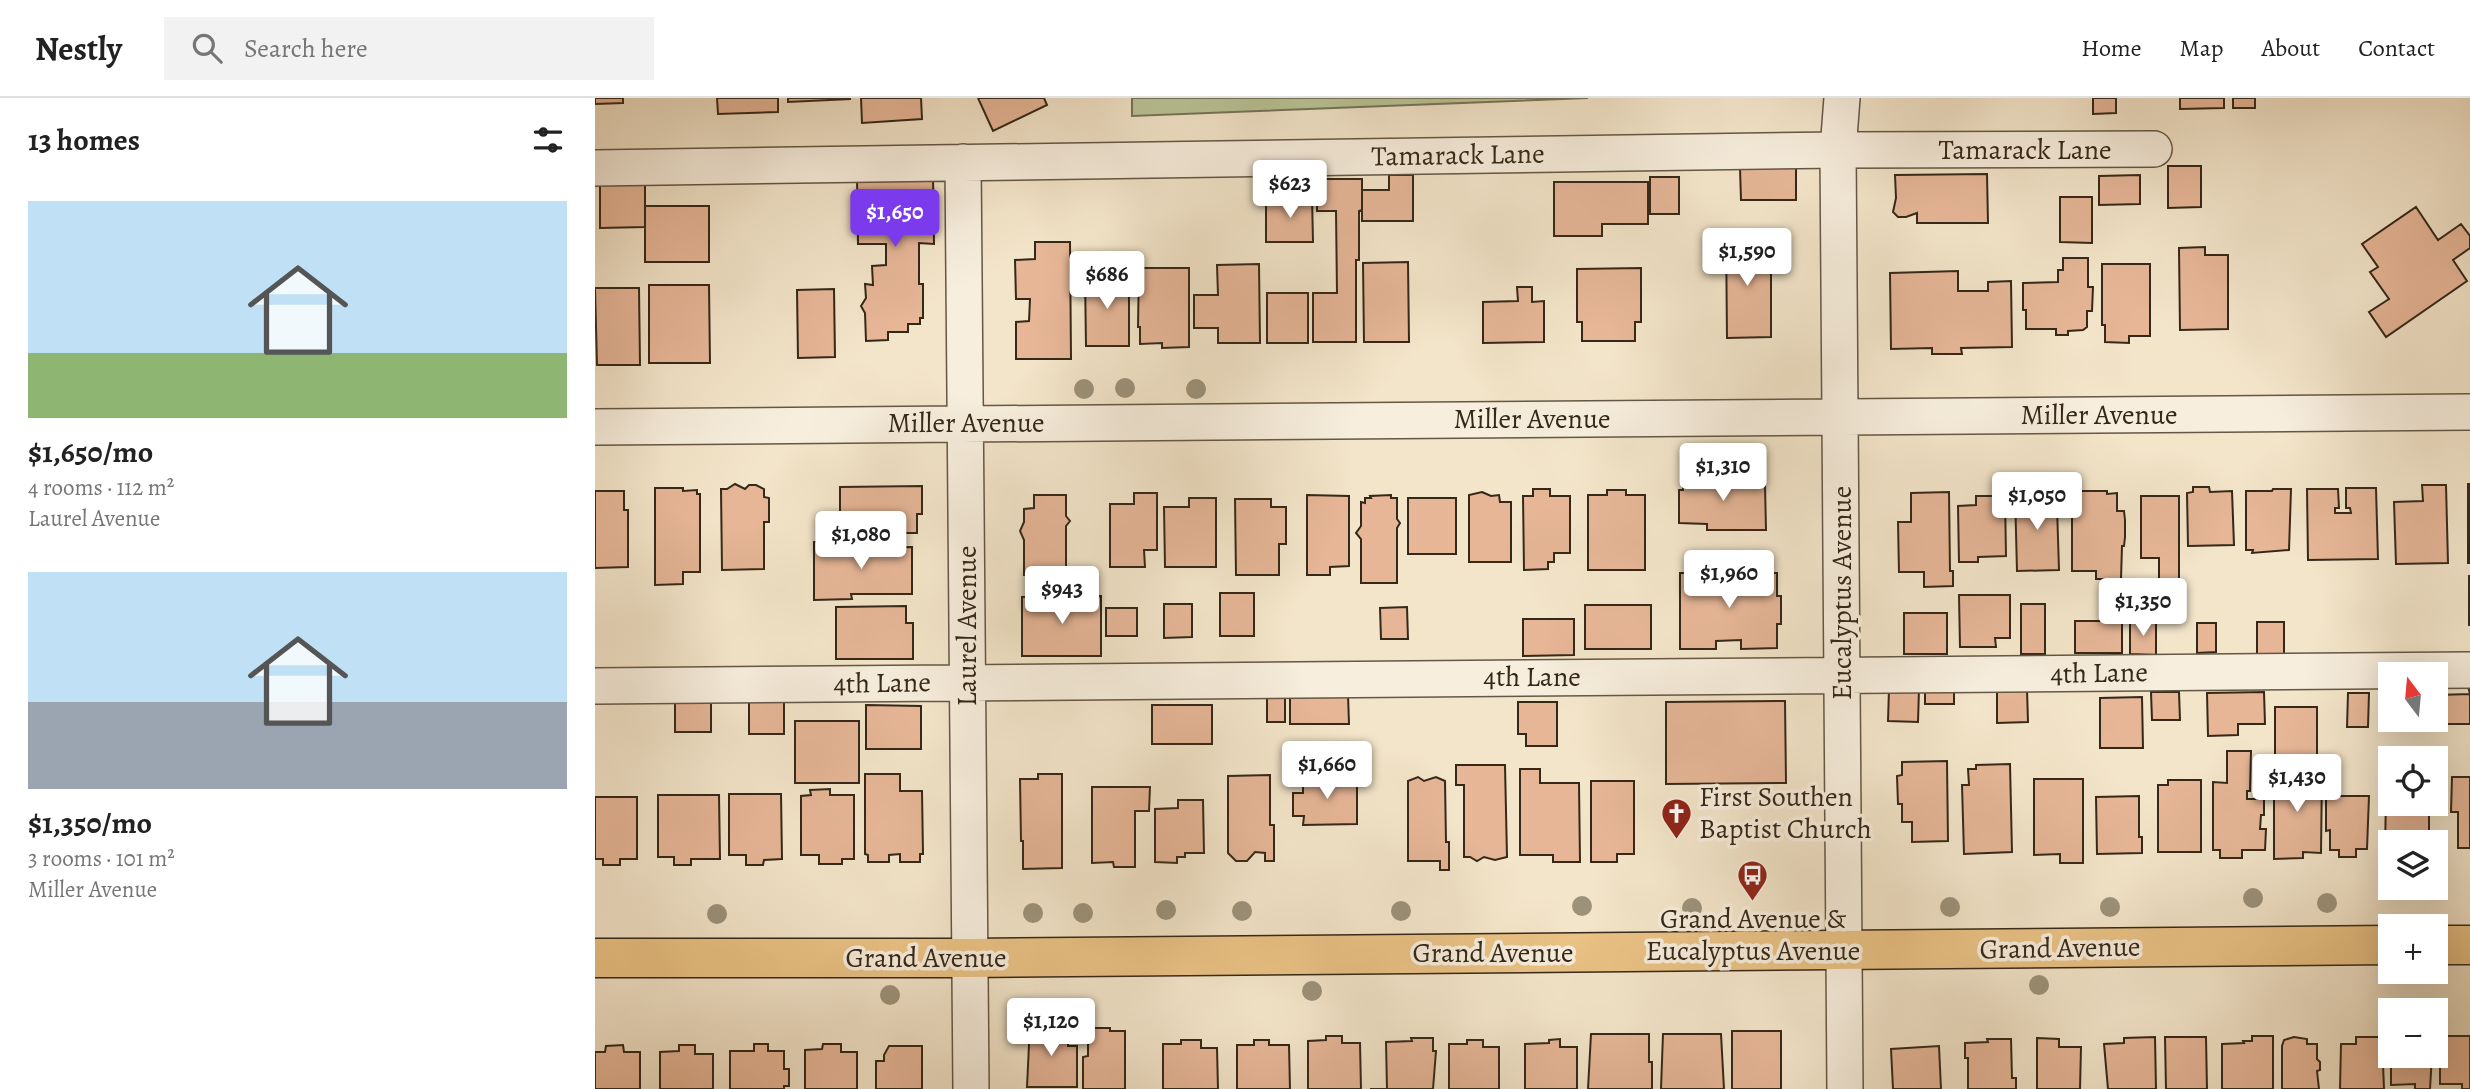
<!DOCTYPE html>
<meta charset="utf-8">
<style>
body{margin:0;font-family:Alegreya,serif;background:#f2f2f2;color:#222;height:100vh;display:flex;flex-direction:column;font-size:26px;white-space:nowrap}
*{box-sizing:border-box;margin:0}
p{font-size:23px;color:#767676}
.icon{flex:none;width:38px;height:38px;fill:none;stroke:currentColor;stroke-width:2;stroke-linecap:round;stroke-linejoin:round}
.map{position:relative;flex:1;overflow:hidden}
.details{display:flex;flex-direction:column;background:#fff;width:595px}
.details>*{flex:none}
.needle{width:46px;rotate:344deg}
.tools{position:absolute;left:1783px;top:564px;display:grid;gap:14px}
.tools a{display:grid;place-items:center;width:70px;height:70px;border-radius:0px;background:#fff;box-shadow:0 7px 28px #0002;font-size:35px}
.price{position:absolute;translate:-50% -60px;padding:0 16px;border-radius:7px;background:#fff;color:#222;font-size:23px;line-height:46px;filter:drop-shadow(0 2px 4px #0008)}
.price::after{content:'';position:absolute;left:50%;top:42px;width:21px;height:16px;margin-left:-10px;background:inherit;clip-path:polygon(0 0,100% 0,50% 100%)}
.price.active{background:#7c3aed;color:#fff}
ul{padding:0;list-style:none}
li{display:grid;align-content:center;gap:14px;height:371px;padding:0 28px}
li span{display:grid;place-items:center;height:217px;border-radius:0px;color:#555}
li>.icon{margin-inline-start:auto}
span .icon{width:126px;height:126px;fill:#fffc;stroke-width:1}
li b{font-size:30px}
h2{display:flex;justify-content:space-between;align-items:center;height:84px;padding:0 28px;font-size:30px}
header{display:flex;align-items:center;gap:42px;box-sizing:border-box;height:98px;padding:0 35px;background:#fff;border-bottom:2px solid #e0e0e0}
header strong{font-size:33px}
nav{display:flex;gap:38px;margin-inline-start:auto;font-size:24px}
.search{width:490px;height:63px;background:#f2f2f2;display:flex;align-items:center;gap:18px;box-sizing:border-box;padding:0 24px;border-radius:0px;color:#767676;font-size:26px}
main{display:flex;flex:1;min-height:0}
.map>svg:first-child{display:block}
.green{fill:#b9c598;stroke:#767658;stroke-width:2}
.building{fill:#e6b697;stroke:#342818;stroke-width:2}
.lines{fill:none;stroke-linecap:round;stroke-linejoin:round}
.minor-casing{stroke:#645744;stroke-width:38}
.major-casing{stroke:#342818;stroke-width:41}
.minor{stroke:#f7eedd;stroke-width:35}
.major{stroke:#eac285;stroke-width:38}
.tree{fill:#9c927a}
.labels{text-anchor:middle;dominant-baseline:central;stroke-width:7;stroke-linejoin:round;paint-order:stroke}
.street-label{font-size:28px;fill:#342818;stroke:#f7eedd}
.poi-label{font-size:28px;fill:#342818;stroke:#f7eedd;text-anchor:start}
</style>
<header>
<strong>Nestly</strong>
<div class="search"><svg class="icon" aria-label="search" viewBox="0 0 24 24"><circle cx="10" cy="10" r="6"/><path d="M15 15l6 6"/></svg>Search here</div>
<nav><a>Home</a><a>Map</a><a>About</a><a>Contact</a></nav>
</header>
<main>
<section class="details">
<h2>13 homes<svg class="icon" aria-label="filters" viewBox="0 0 24 24"><path d="M4 7h16M4 17h16"/><circle cx="9" cy="7" r="2"/><circle cx="15" cy="17" r="2"/></svg></h2>
<ul>
<li><span style="background:linear-gradient(#bfe0f5 70%,#8fb573 0)"><svg class="icon" aria-label="home" viewBox="0 0 24 24"><path d="M3 11l9-7 9 7M6 9v11h12V9"/></svg></span><div><b>$1,650/mo</b><p>4 rooms · 112 m²</p><p>Laurel Avenue</p></div></li>
<li><span style="background:linear-gradient(#bfe0f5 60%,#9aa5b1 0)"><svg class="icon" aria-label="home" viewBox="0 0 24 24"><path d="M3 11l9-7 9 7M6 9v11h12V9"/></svg></span><div><b>$1,350/mo</b><p>3 rooms · 101 m²</p><p>Miller Avenue</p></div></li>
</ul>
</section>
<div class="map">
<svg width="1875" height="991" viewBox="0 0 1875 991">
<rect width="100%" height="100%" fill="#f3e5ca"/>
<filter id="stains"><feTurbulence type="fractalNoise" baseFrequency=".00286" numOctaves="4"/><feColorMatrix values="0 0 0 0 .2 0 0 0 0 .09 0 0 0 0 .02 0 0 0 .5 -.17"/></filter>
<radialGradient id="worn" r=".72"><stop offset=".6" stop-color="#630" stop-opacity="0"/><stop offset="1" stop-color="#630" stop-opacity=".3"/></radialGradient>
<!-- green -->
<path class="green" d="M537,0H993L537,18Z"/>
<!-- building -->
<path class="building" d="M0,0H28V5L0,6Z
M122,0H183V14L123,16Z
M193,0H255V1L193,4Z
M266,0H326L327,21L267,25Z
M383,0H449L452,7L398,33Z
M1498,0H1521V15L1498,16Z
M1585,0H1629V10L1585,11Z
M1638,0H1660V10H1638Z
M1573,68H1606V109L1573,110Z
M1201,69V102H1146L1145,70Z
M1392,76L1393,125H1322V115L1311,119H1303L1298,114L1301,100L1300,77Z
M794,77H818V123H767V92H794Z
M1545,77V106L1504,107V78Z
M338,79L339,146L324,145V186H328V220H325V226H313V234H293V242L271,243L270,215L266,208L271,200L270,186L278,187L277,168L291,167V146H263L262,80Z
M1055,79H1084V116H1055Z
M722,81H767V112L764,113V162H761V244H718V195H742L741,113H722Z
M959,84H1053V126H1007V138H959Z
M5,87H50V129L5,130Z
M686,98H717L718,144H671V105H686Z
M1465,99H1497V145L1465,144Z
M50,108H114V164H50Z
M1821,109L1843,142L1866,126L1875,138V150L1858,162L1872,183L1791,239L1774,214L1794,201L1775,174L1783,169L1767,146Z
M1131,134H1163V162H1176V239L1132,240Z
M440,144H475L476,261H421V224L434,223L435,201H421L420,162L440,161Z
M1610,149V157H1633V231L1585,232L1584,150Z
M1468,160H1493V189H1498L1497,213H1492V229L1488,232L1473,233V237H1461V231H1431V212H1428V185L1463,184V172H1468Z
M813,164L814,244H769L768,165Z
M664,166L665,245H623V230H599V197H623L622,167Z
M1507,166H1555V238H1534V245L1510,244V227H1507Z
M544,170H594V249L567,250V245L545,246V229H543Z
M1046,170V224H1040V243H987V224H982V171Z
M1363,173V193H1393V184L1416,183L1417,249L1366,250L1367,256H1337V250L1296,251L1295,175Z
M490,178L534,179V248H491Z
M54,187H114L115,265H54Z
M922,189H937V204L949,203V244L888,245V204L923,203Z
M0,190H44L45,267H2Z
M239,191L240,259L203,260L202,192Z
M672,195H713V245H672Z
M1151,378V387H1170L1171,432H1112V426L1084,425V392H1088V379Z
M140,386L150,391L154,387H161L169,391V399L174,400V424H169V471L127,472L126,391H132Z
M1873,386H1875V465H1873Z
M1827,387H1851L1853,465L1801,466L1799,404L1828,403Z
M327,388V416H322V435H245V389Z
M1598,389H1614L1615,394L1637,393L1639,447L1593,448L1592,395L1598,394Z
M60,390H88V393L102,392V396H105V474H88V486L60,487Z
M1751,390H1781L1783,461L1713,462L1712,391H1743L1744,410H1740V415H1756L1755,410H1751Z
M938,391H955V398H975V455H959V464H953V471L929,472L928,398H938Z
M1678,391H1696L1694,452L1657,455L1658,452H1651V393H1677Z
M1012,392H1031V397H1050V472H993V397H1012Z
M0,393H29V412H33V469L0,470Z
M1486,393H1512V396L1522,395V413H1529L1530,422V439L1529,448H1527L1526,481H1501V473H1477V396H1486Z
M887,394L896,398L904,397L905,404H916V464H874V397Z
M1354,394L1355,473H1358V488L1329,489V474H1304L1303,424H1316V395Z
M539,395H562V452H549L550,469H515V406H539Z
M1466,395V409H1462L1464,472L1422,473L1420,396Z
M439,397H471V418L475,423L471,428V477H429V442L425,433L429,424V411L439,410Z
M712,397L754,398V468L735,469V477H712Z
M796,397V400H802V421L805,425L802,430V485H766V441L761,435L766,428V404L770,405V400H776L775,398Z
M1381,398H1410L1411,458L1383,459V464H1364L1363,408L1381,407Z
M1546,398H1584V482H1564V460H1546Z
M594,400H621V469H570L569,409H594Z
M813,400H861V456H813Z
M640,401H676V409H691V446H684V477H641Z
M219,444H256V450L317,449V496H256L257,501L219,502Z
M1085,475H1182V498H1186V526H1182V550L1146,551V542L1121,543V551H1085Z
M1874,478H1875V527H1874Z
M625,495H659V538H625Z
M1364,497H1415V540H1400L1401,549H1365Z
M506,498V558H427V499Z
M569,506H597V539L569,540Z
M1426,506H1450V556H1426Z
M990,507H1056V551H990Z
M311,508V525H318V561H241V509Z
M812,509L813,541H786L785,510Z
M511,510H542V538H511Z
M1309,515H1352V556H1309Z
M928,521H979V557L928,558Z
M1480,523H1527V555H1480Z
M1561,524V557L1535,556V525Z
M1662,524H1689V558H1662Z
M1602,525H1621V554L1602,555Z
M1330,590H1359V606H1330Z
M1294,591H1324L1323,624L1293,623Z
M1402,591H1432L1433,624L1402,625Z
M1874,592H1875V626H1843L1842,597L1875,596Z
M1556,594H1584L1585,622H1557Z
M1669,594L1670,626H1643V637L1613,638L1612,595Z
M1753,595H1774L1773,629H1752Z
M695,596H753L754,626H695Z
M672,599H690V624H672Z
M1547,599L1548,650H1505V600Z
M1190,603L1191,685L1071,686V604Z
M80,604H116V634H80Z
M154,604H189V636H154Z
M923,604H962V648H931V636H923Z
M271,607L326,608V651H271Z
M557,607H617V646H557Z
M1680,609H1722V663H1680Z
M1811,621H1840V626L1812,627Z
M200,623H264V685H200Z
M1632,653H1656L1655,693H1652V701H1669V717H1666L1665,731H1671L1670,752H1647V760H1625V752H1618V684L1632,685Z
M1787,658H1812V660H1796V705H1838V708H1834V742L1837,744H1796V753H1790L1791,698H1788Z
M1352,663L1353,743L1317,744V724H1307V706H1303L1302,678L1307,677V664Z
M1415,666L1417,754L1369,756L1367,687H1374L1373,671H1381V667Z
M861,667H910L912,759L900,762L889,759L882,763L875,759H869V687H861Z
M925,671H945V685H984L985,764H958V757H925Z
M1679,674L1727,675L1726,755L1708,754V760L1679,761Z
M270,676H305V693H327L328,756H325V764H305V756L294,757V764H273V757L270,756Z
M443,676H467V770L428,771V743H426L425,681H443Z
M675,677V727H679V763H670V755L660,754L652,763H641L633,755V678Z
M708,678H762V726L708,727L709,718H698V695H708Z
M823,679L829,683L841,679L850,683L851,744H854V772H845V763H813V683Z
M1857,679H1875V750H1863V714H1856Z
M1439,681H1488V765H1465V756L1439,757Z
M1573,682H1606V754H1563V687H1573Z
M996,683H1039V756H1022V764H996Z
M497,689H555L554,713H540V769H519L518,764L497,765Z
M235,691V697H259V761H247V766H224V757H206V698L216,697L215,692Z
M134,696H186L187,761L169,762L168,767H151V757H134Z
M63,697H124L125,761H96V767H79V759H63Z
M1544,698V739H1547V755L1502,756L1501,699Z
M1731,698H1774L1772,751H1761V759H1744V752H1735V732L1731,733Z
M0,699H42V761H25V767H8V761H0Z
M583,702H608L609,755H590V759H582V765L560,764V711L583,710Z
M435,926H457V928H473V948H482V989H432Z
M493,930H515V933H530V991H488V959L493,958Z
M1137,933H1186V991H1137Z
M996,936H1054V964H1057V991H993Z
M1068,936H1126L1129,991H1066Z
M731,938H747V945H765L766,991H713V943L731,942Z
M1657,938H1678V991H1627V946L1649,945L1648,943H1657Z
M1845,938H1875V991H1867V986H1845Z
M1560,939L1561,991H1513L1509,946L1529,945V940Z
M1570,939H1611L1612,991H1571Z
M1699,939L1712,941V946H1722V961L1725,964V972L1722,973L1724,991H1687V948L1689,942Z
M1761,939H1787L1789,991H1745L1746,946H1761Z
M816,940H838V953H841L838,991H775H792L791,944L817,943Z
M1442,940L1464,941V949H1486L1485,991H1442Z
M965,941V949H982V991H930V946L954,945V942Z
M1392,941H1416L1417,980H1421V991H1373V960H1370V945L1393,944Z
M586,942H606V950H622L623,991H568V946H586Z
M659,942H674V947H694L695,991H642V947H659Z
M872,942H888V949H904V991H854V946H872Z
M159,946H173V953H189V971H194V988H189V991H135V953H159Z
M228,946H246V954H262V991H210V952L227,951Z
M28,947L29,954H45V991H0V954H10L11,948Z
M84,947H100V956H118V991H65V954L84,953Z
M294,948H327V991H281V963H289V957Z
M1344,948L1346,991H1298L1296,951Z
M1796,957H1837L1835,991H1820V986L1796,987Z"/>
<g class="lines">
<defs>
<path id="minor" d="M1247,0L1243,52L1250,991
M368,64L376,991
M0,70L1243,52L1559,51
M0,329L1875,314
M0,588L1875,572"/>
<path id="major" d="M1841,847H1875
M0,860H374L1796,847"/>
</defs>
<!-- minor casing -->
<use href="#minor" class="minor-casing"/>
<!-- major casing -->
<use href="#major" class="major-casing"/>
<!-- minor -->
<use href="#minor" class="minor"/>
<!-- major -->
<use href="#major" class="major"/>
</g>
<!-- trees -->
<g class="tree">
<circle cx="530" cy="290" r="10"/>
<circle cx="489" cy="291" r="10"/>
<circle cx="601" cy="291" r="10"/>
<circle cx="1658" cy="800" r="10"/>
<circle cx="1732" cy="805" r="10"/>
<circle cx="987" cy="808" r="10"/>
<circle cx="1355" cy="809" r="10"/>
<circle cx="1515" cy="809" r="10"/>
<circle cx="1097" cy="810" r="10"/>
<circle cx="571" cy="812" r="10"/>
<circle cx="647" cy="813" r="10"/>
<circle cx="806" cy="813" r="10"/>
<circle cx="438" cy="815" r="10"/>
<circle cx="488" cy="815" r="10"/>
<circle cx="122" cy="816" r="10"/>
<circle cx="1444" cy="887" r="10"/>
<circle cx="717" cy="893" r="10"/>
<circle cx="295" cy="897" r="10"/>
</g>
<!-- icons -->
<defs>
<symbol id="church-pin" viewBox="-11 -11 22 30"><path d="M0 17L-7.5 6A9.5 9.5 0 1 1 7.5 6Z" fill="#8f2418" stroke="#f7eedd"/><path d="M-1.2-6h2.4v3.5h3.3v2.4h-3.3V6h-2.4V-.1h-3.3v-2.4h3.3Z" fill="#fff"/></symbol>
<symbol id="bus-pin" viewBox="-11 -11 22 30"><path d="M0 17L-7.5 6A9.5 9.5 0 1 1 7.5 6Z" fill="#8f2418" stroke="#f7eedd"/><path d="M-5-6H5V4H4V6H2V4H-2V6H-4V4H-5ZM-3.5-4V0h7V-4ZM-3.5 1.2v1.5H-2V1.2ZM2 1.2v1.5H3.5V1.2Z" fill="#fff"/></symbol>
</defs>
<g fill-rule="evenodd">
<use href="#church-pin" x="1064" y="698" width="35" height="47"/>
<use href="#bus-pin" x="1140" y="760" width="35" height="47"/>
</g>
<g class="labels">
<!-- street labels -->
<g class="street-label">
<text x="1430" y="52">Tamarack Lane</text>
<text transform="translate(863 57) rotate(-1)">Tamarack Lane</text>
<text x="1504" y="317">Miller Avenue</text>
<text x="937" y="321">Miller Avenue</text>
<text x="371" y="325">Miller Avenue</text>
<text transform="translate(1247 495) rotate(-90)">Eucalyptus Avenue</text>
<text transform="translate(372 528) rotate(-90)">Laurel Avenue</text>
<text transform="translate(1504 575) rotate(-1)">4th Lane</text>
<text x="937" y="579">4th Lane</text>
<text transform="translate(287 585) rotate(-1)">4th Lane</text>
<text transform="translate(1465 850) rotate(-1)">Grand Avenue</text>
<text x="898" y="855">Grand Avenue</text>
<text x="331" y="860">Grand Avenue</text>
</g>
<!-- poi labels -->
<g class="poi-label">
<text x="1104" y="699">First Southen<tspan x="1104" dy="32">Baptist Church</tspan></text>
<text x="1158" y="821" text-anchor="middle">Grand Avenue &amp;<tspan x="1158" dy="32">Eucalyptus Avenue</tspan></text>
</g>
</g>
<rect width="100%" height="100%" filter="url(#stains)"/>
<rect width="100%" height="100%" fill="url(#worn)"/>
</svg>
<div class="tools">
<a><svg class="needle" viewBox="-14 -14 28 28"><path d="M0-13l5 13h-10z" fill="#e53935"/><path d="M0 13l5-13h-10z" fill="#767676"/></svg></a>
<a><svg class="icon" aria-label="locate" viewBox="0 0 24 24"><circle cx="12" cy="12" r="6"/><path d="M12 2v4M12 18v4M2 12h4M18 12h4"/></svg></a>
<a><svg class="icon" aria-label="layers" viewBox="0 0 24 24"><path d="M12 4l9 5-9 5-9-5zM3 14l9 5 9-5"/></svg></a>
<a>+</a>
<a>−</a>
</div>
<b class="price" style="left:695px;top:122px">$623</b>
<b class="price active" style="left:300px;top:151px">$1,650</b>
<b class="price" style="left:1152px;top:190px">$1,590</b>
<b class="price" style="left:512px;top:213px">$686</b>
<b class="price" style="left:1128px;top:405px">$1,310</b>
<b class="price" style="left:1442px;top:434px">$1,050</b>
<b class="price" style="left:266px;top:473px">$1,080</b>
<b class="price" style="left:1134px;top:512px">$1,960</b>
<b class="price" style="left:467px;top:528px">$943</b>
<b class="price" style="left:1548px;top:540px">$1,350</b>
<b class="price" style="left:732px;top:703px">$1,660</b>
<b class="price" style="left:1702px;top:716px">$1,430</b>
<b class="price" style="left:456px;top:960px">$1,120</b>
</div>
</main>
